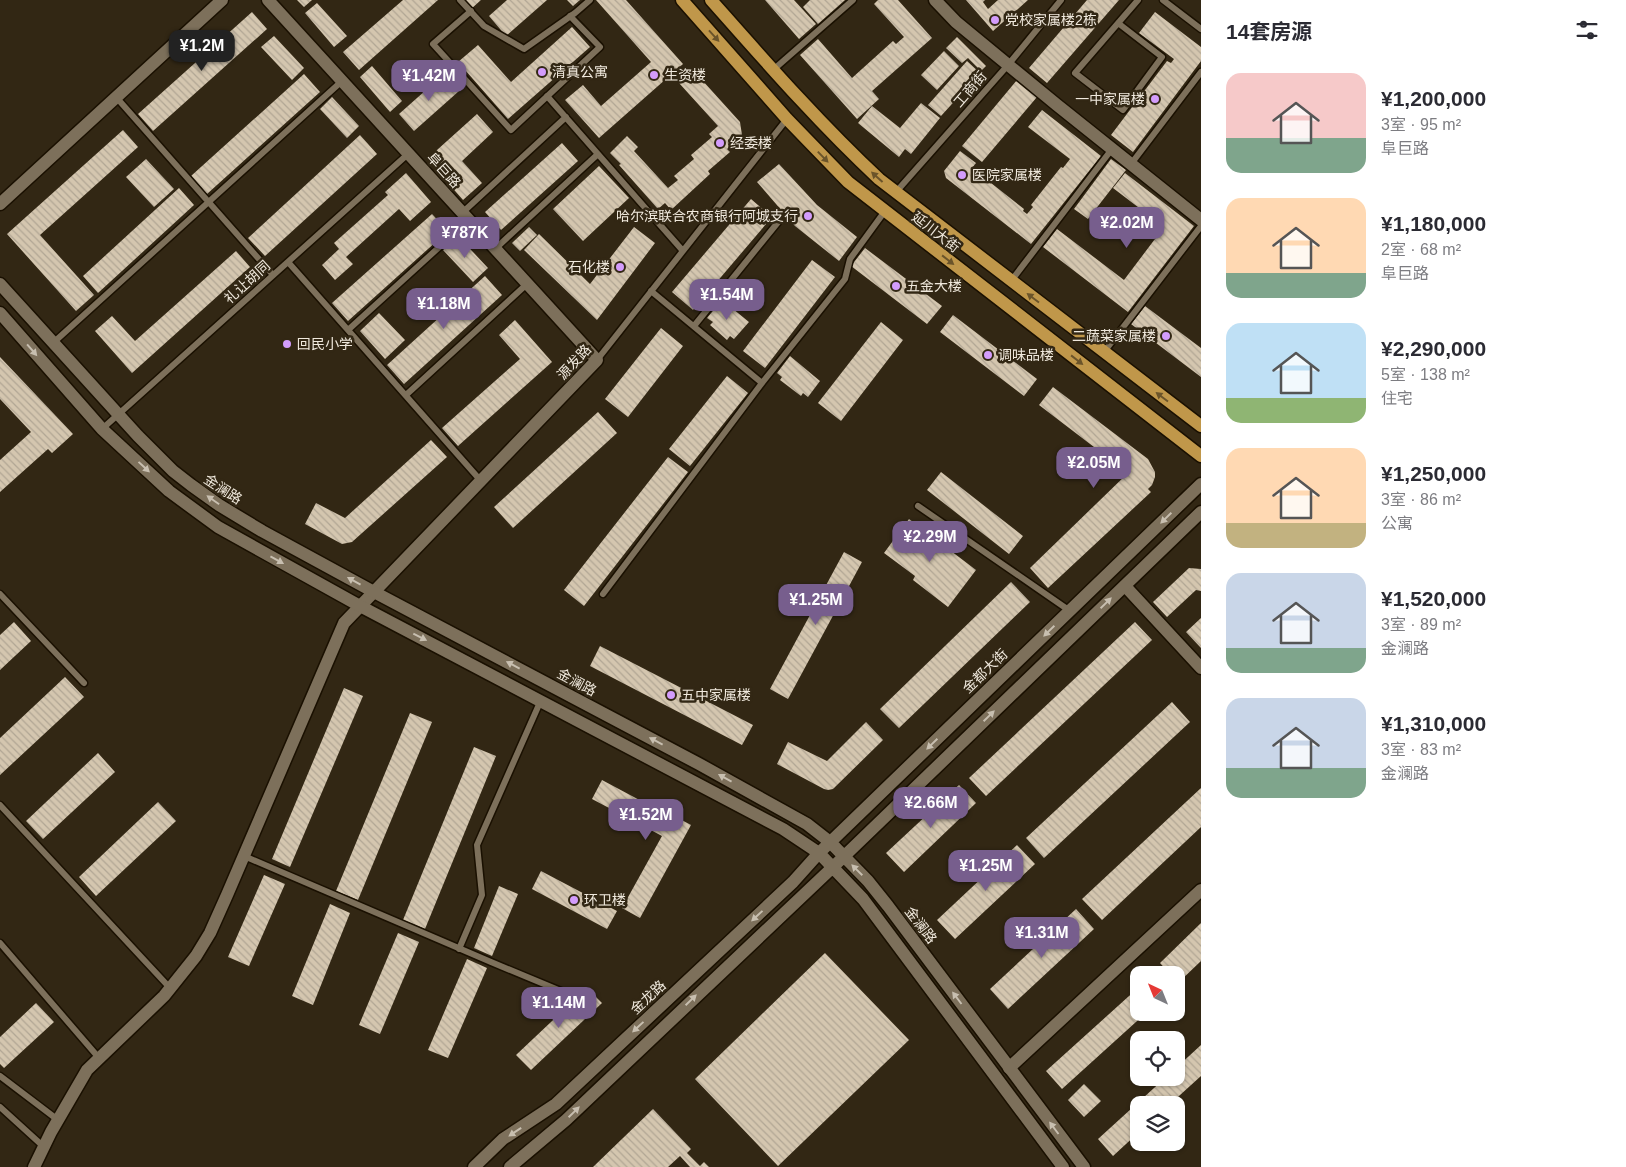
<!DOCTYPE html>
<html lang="zh">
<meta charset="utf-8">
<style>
body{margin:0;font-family:Arial,"Noto Sans SC",sans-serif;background:#f7f7f7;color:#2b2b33;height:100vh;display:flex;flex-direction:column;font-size:19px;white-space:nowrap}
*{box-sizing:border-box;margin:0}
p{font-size:16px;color:#7c7c81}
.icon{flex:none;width:28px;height:28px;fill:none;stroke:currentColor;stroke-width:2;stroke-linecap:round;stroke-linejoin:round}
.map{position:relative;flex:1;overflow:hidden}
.sheet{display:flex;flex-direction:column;background:#fff;width:425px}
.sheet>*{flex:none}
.needle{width:32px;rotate:317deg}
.fabs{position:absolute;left:1130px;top:966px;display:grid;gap:10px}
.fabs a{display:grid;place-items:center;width:55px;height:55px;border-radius:10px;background:#fff;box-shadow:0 1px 4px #0004;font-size:25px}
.price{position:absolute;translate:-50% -42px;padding:0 11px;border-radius:10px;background:#775e8d;color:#fff;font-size:16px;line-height:32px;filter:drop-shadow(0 1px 2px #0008)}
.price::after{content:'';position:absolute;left:50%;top:30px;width:15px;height:11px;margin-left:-8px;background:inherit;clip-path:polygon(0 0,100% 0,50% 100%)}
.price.active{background:#222;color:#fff}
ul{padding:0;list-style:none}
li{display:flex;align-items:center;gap:15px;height:125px;padding:0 25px}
li span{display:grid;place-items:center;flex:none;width:140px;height:100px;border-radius:15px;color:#555}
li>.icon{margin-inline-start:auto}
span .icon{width:60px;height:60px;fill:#fffc;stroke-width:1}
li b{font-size:21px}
h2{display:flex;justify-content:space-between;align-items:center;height:60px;padding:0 25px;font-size:21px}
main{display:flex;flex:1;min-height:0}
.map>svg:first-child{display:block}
.building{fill:url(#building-back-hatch)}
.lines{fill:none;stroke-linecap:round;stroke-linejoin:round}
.lane-casing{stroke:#1a1001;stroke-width:9}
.street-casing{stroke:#1a1001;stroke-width:15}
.secondary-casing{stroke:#1a1001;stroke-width:15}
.primary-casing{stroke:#1a1001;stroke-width:15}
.lane{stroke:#7d705b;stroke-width:6}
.street{stroke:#7d705b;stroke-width:12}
.secondary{stroke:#7d705b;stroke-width:12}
.primary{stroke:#c0974a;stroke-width:12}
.oneway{fill:#6b542a}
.oneway2{fill:#c8bfb0}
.poi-dot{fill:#d39cfc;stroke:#322714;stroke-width:2}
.labels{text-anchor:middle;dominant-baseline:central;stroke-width:5;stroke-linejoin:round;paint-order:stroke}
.poi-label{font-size:14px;fill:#f0e9dd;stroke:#322714;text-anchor:start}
.street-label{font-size:14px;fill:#f0e9dd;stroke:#322714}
</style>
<main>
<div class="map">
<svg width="1201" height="1167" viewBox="0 0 1201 1167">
<defs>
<pattern id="building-back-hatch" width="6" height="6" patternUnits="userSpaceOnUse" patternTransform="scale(1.25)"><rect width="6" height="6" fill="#d4c6af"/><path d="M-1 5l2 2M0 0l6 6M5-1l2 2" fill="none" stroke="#b1a694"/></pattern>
</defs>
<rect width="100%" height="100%" fill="#322714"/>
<!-- building -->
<path class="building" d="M297,0H312L304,7Z
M403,0H438L359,70L343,52Z
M463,0H481L471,9Z
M507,0H547L506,36L489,16Z
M567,0H580L573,6Z
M596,0H626L683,64L599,138L565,100L583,85L601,106L651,62Z
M765,0H794L816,24L799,39Z
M810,0H845L818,24L803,7Z
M878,0H898L932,38L872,91L879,99L857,119L800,55L818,39L852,78L893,41L896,44L904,37L874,4Z
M966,0H985L983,2L988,9L998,0H1028L993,31Z
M1087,0H1119L1047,83L1029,68Z
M317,3L347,36L334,47L305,13Z
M252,12L267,29L153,131L138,114Z
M1155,12L1201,47V61L1133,152L1111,135L1167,61L1171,63L1174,59L1139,33Z
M572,27L590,47L508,119L458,62L478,45L511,82Z
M274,36L304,68L292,80L261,47Z
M957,37L986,66L981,71L968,58L962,63L946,48Z
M944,51L959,66L937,90L921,75Z
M967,61L980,73L941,116L928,105Z
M372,66L402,101L390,112L360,77Z
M693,70L740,122L742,135L727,149L730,152L708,171L710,174L671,210L665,203L658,209L619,165L621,164L610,153L627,136L638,147L629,156L634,151L668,188L678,180L674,176L694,159L691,155L712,137L709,134L718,126L679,83Z
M304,74L320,92L207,194L191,176Z
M444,74L459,91L414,131L399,114Z
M1017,80L1037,97L982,162L962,146Z
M332,97L359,126L347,138L320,109Z
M921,103L940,118L911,154L905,149L899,157L858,123L872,106L900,128Z
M1042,110L1101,156L1031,244L946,178L944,171L960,151L976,163L972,168L1024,209L1023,211L1027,214L1033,207L1031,205L1061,167L1063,168L1070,159L1028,127Z
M477,114L493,132L462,161L482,183L463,200L427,159Z
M123,130L138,147L40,235L94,295L76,311L7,234Z
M360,135L377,154L265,256L248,238Z
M562,143L578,161L501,230L485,212Z
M146,159L174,189L154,207L126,177Z
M1111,159L1126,170L1088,219L1074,209Z
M779,164L817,205L857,237L839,261L795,226L757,182Z
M599,166L629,198L583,241L553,209Z
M406,173L431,202L410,221L399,209L346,257L353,264L335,280L322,265L339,249L334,243L388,195L385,192Z
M1125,173L1194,226L1128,312L1043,247L1057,229L1124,280L1164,227L1113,188Z
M179,188L194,205L98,293L83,276Z
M751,199L772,217L693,310L672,292Z
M432,214L448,231L348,321L332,303Z
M529,227L537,235L520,251L512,243Z
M634,227L655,243L597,320L524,250L539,234L590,284Z
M458,236L488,268L473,282L443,250Z
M865,248L942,306L927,324L851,266Z
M236,251L250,267L132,373L95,331L112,316L135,341Z
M812,260L835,277L765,368L743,351Z
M485,276L502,295L404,384L387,365Z
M722,300L749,322L734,339L730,336L727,340L710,325L713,322L707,318Z
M1145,306L1201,348V377L1131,324Z
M379,313L405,340L385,359L360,331Z
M953,315L1037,379L1024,396L940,332Z
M515,320L552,362L458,446L442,428L520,359L499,335Z
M881,322L903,340L841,421L818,403Z
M661,328L683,346L628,417L605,399Z
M790,356L820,381L808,397L803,393L801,396L780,380L782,377L777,373Z
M0,357L73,434L52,453L48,449L0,492V460L31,432L0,399Z
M727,376L748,393L690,466L669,449Z
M1053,387L1148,459L1155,472V477L1152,485L1148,489L1151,492L1048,588L1030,568L1128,473L1039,405Z
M598,412L617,433L513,528L494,507Z
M431,440L447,457L352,542L342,544L305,524L316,503L345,518Z
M668,457L688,472L584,606L564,590Z
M941,472L1023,536L1009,554L927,490Z
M909,519L976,570L948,607L913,580L915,576L884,553Z
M844,552L862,562L788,699L770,689Z
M1189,568L1201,569V591L1196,590L1167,617L1153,602Z
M1011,582L1030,602L899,728L880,709Z
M1201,618V648L1186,632Z
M14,622L31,641L0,670V635Z
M1135,622L1152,640L986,796L969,778Z
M600,646L753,725L742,745L590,666Z
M65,677L84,697L0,775V738Z
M344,688L363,696L290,867L272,859Z
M1172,702L1190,722L1044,858L1026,838Z
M410,713L432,722L358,900L336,891Z
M866,722L883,740L833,789L828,790L824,789L777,764L788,742L827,761Z
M474,747L496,756L425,929L403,920Z
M98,753L115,772L43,839L26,821Z
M602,780L675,819L676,817L691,825L640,918L622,908L662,836L592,799Z
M959,785L976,803L904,872L886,853Z
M1201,788V827L1102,920L1082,899Z
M158,802L176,821L96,896L79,877Z
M1017,845L1035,864L955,939L937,920Z
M541,871L617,911L607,929L532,889Z
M264,875L285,884L249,966L228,957Z
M499,886L518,894L492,956L474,948Z
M330,904L350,913L313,1005L292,996Z
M1076,909L1094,929L1008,1009L990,989Z
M1201,923V961L1178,983L1176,980V975H1171L1160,963Z
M398,933L419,942L380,1034L359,1025Z
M825,953L909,1040L778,1166L695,1079Z
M467,959L487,968L448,1058L428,1050Z
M1139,987V1012H1147L1062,1089L1046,1071Z
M587,988L602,1003L531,1070L516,1055Z
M36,1003L54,1022L4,1068L0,1064V1037Z
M1201,1045V1076L1169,1105H1139V1132L1113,1156L1098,1139L1165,1078H1176V1068Z
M1084,1084L1101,1101L1084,1117L1068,1100Z
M653,1109L691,1149L687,1153L700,1166L704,1162L709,1167H690L680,1156L668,1167H593Z"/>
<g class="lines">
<defs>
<path id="lane" d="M460,0L484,26L524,49L575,13L590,0
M1163,0L1201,29
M471,11L433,44L511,130L600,47L570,16
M1118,23L1162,57L1123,110L1075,73L1138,0
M773,70L853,0
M547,96L683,251
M116,97L273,275
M1131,164L1201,72
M896,192L1008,65L1061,0
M462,213L566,117
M495,249L598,154
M288,262L481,481
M1011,281L1112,149
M651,291L762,383
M694,326L779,221
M348,330L469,220
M53,343L342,81
M1104,352L1201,226
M597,360L787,119
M406,395L527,284
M102,429L408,154
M918,506L1070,611
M0,594L84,683
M603,594L762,383L845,279L850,259L885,211
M0,805L170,988
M244,856L491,962L568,994
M0,943L99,1058
M459,949L482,895L477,845L541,700
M0,1076L58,1120
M0,1107L44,1147"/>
<path id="street" d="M935,0L956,22L1057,105L1201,220
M0,204L222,0
M1125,586L1201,668
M1009,1068L1201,890
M34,1167L51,1132L87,1070L164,996L196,956L210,933L227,895L344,623L597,360L268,0"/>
<path id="secondary" d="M0,284L138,436L173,471L191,485L219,505L262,531L374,592L699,764L807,824L830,842L868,881L888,906L1084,1167
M0,313L102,429L169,491L218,527L360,606L783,829L819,853L863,899L1063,1167
M474,1167L503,1139L556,1104L793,882L819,853L1201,484
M510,1167L566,1120L833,867L1201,512"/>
<path id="primary" d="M682,0L787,119L848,182L1201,456
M711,0C765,61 819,123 879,179L1201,426"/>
</defs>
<!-- lane casing -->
<use href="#lane" class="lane-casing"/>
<!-- street casing -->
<use href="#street" class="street-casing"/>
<!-- secondary casing -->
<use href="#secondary" class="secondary-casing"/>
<!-- primary casing -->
<use href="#primary" class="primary-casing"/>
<!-- lane -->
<use href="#lane" class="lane"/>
<!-- street -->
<use href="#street" class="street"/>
<!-- secondary -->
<use href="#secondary" class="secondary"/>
<!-- primary -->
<use href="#primary" class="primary"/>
</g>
<!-- one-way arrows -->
<defs><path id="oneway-solid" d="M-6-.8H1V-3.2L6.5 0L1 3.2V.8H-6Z" transform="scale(1.25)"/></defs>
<g class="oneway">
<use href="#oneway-solid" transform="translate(714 36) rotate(48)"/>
<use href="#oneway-solid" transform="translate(823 157) rotate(46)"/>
<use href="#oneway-solid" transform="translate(877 177) rotate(-138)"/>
<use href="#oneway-solid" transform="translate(948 260) rotate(38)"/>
<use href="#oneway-solid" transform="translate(1033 298) rotate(-143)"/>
<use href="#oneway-solid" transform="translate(1077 360) rotate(38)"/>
<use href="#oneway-solid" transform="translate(1162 397) rotate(-143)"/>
</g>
<g class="oneway2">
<use href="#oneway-solid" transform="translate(32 350) rotate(49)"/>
<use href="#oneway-solid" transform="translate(144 467) rotate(43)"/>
<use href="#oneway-solid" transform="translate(213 500) rotate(-145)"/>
<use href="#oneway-solid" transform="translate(1166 518) rotate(136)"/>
<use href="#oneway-solid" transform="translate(277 560) rotate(29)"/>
<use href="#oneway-solid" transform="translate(354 581) rotate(-151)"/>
<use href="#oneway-solid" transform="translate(1106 603) rotate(-44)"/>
<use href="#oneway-solid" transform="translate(1049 631) rotate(136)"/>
<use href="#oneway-solid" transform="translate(420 637) rotate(27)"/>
<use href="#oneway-solid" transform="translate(513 665) rotate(-152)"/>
<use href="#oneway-solid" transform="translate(989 716) rotate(-44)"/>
<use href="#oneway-solid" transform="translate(656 741) rotate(-152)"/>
<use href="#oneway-solid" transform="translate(932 744) rotate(136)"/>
<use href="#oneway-solid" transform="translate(725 778) rotate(-151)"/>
<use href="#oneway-solid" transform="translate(857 870) rotate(-135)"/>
<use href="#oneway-solid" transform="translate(757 916) rotate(137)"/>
<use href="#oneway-solid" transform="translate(957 998) rotate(-127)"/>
<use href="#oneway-solid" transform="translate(691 1000) rotate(-44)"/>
<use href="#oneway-solid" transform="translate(638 1027) rotate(137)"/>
<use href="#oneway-solid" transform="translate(574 1112) rotate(-44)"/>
<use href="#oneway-solid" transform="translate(1054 1128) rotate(-127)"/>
<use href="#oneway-solid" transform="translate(515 1132) rotate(146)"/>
</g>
<!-- markers -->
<g class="poi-dot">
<circle cx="995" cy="20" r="5"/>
<circle cx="542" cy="72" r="5"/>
<circle cx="654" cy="75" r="5"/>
<circle cx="1155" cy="99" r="5"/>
<circle cx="720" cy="143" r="5"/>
<circle cx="962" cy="175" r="5"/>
<circle cx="808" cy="216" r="5"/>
<circle cx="620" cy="267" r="5"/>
<circle cx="896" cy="286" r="5"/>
<circle cx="1166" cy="336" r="5"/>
<circle cx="287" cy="344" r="5"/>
<circle cx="988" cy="355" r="5"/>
<circle cx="671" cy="695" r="5"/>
<circle cx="574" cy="900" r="5"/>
</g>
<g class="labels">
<!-- poi labels -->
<g class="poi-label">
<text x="1005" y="20">党校家属楼2栋</text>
<text x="552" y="72">清真公寓</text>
<text x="664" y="75">生资楼</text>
<text x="1145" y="99" text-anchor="end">一中家属楼</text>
<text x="730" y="143">经委楼</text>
<text x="972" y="175">医院家属楼</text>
<text x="798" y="216" text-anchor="end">哈尔滨联合农商银行阿城支行</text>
<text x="610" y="267" text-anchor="end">石化楼</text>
<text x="906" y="286">五金大楼</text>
<text x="1156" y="336" text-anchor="end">二蔬菜家属楼</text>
<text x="297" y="344">回民小学</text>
<text x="998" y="355">调味品楼</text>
<text x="681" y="695">五中家属楼</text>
<text x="584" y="900">环卫楼</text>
</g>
<!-- street labels -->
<g class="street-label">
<text transform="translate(970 89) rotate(-49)">工商街</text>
<text transform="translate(444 170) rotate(48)">阜巨路</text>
<text transform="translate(936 232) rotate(38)">延川大街</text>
<text transform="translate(247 282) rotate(-42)">礼让胡同</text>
<text transform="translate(574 362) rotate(-47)">源发路</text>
<text transform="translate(223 489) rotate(33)">金澜路</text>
<text transform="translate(985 671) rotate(-44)">金都大街</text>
<text transform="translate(577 682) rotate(28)">金澜路</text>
<text transform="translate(921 925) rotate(53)">金澜路</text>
<text transform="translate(648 997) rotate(-43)">金龙路</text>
</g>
</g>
</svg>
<div class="fabs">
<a><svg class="needle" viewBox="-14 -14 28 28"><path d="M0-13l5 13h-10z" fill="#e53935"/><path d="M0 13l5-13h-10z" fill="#7c7c81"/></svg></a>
<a><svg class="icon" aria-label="locate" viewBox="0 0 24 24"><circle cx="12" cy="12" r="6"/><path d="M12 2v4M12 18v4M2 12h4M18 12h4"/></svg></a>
<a><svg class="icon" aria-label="layers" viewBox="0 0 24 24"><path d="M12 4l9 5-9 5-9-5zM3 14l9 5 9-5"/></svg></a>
</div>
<b class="price active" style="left:202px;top:72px">¥1.2M</b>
<b class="price" style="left:429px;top:102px">¥1.42M</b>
<b class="price" style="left:1127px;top:249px">¥2.02M</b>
<b class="price" style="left:465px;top:259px">¥787K</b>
<b class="price" style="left:727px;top:321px">¥1.54M</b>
<b class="price" style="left:444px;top:330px">¥1.18M</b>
<b class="price" style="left:1094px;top:489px">¥2.05M</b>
<b class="price" style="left:930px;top:563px">¥2.29M</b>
<b class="price" style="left:816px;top:626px">¥1.25M</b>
<b class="price" style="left:931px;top:829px">¥2.66M</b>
<b class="price" style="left:646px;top:841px">¥1.52M</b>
<b class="price" style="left:986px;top:892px">¥1.25M</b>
<b class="price" style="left:1042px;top:959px">¥1.31M</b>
<b class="price" style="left:559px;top:1029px">¥1.14M</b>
</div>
<section class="sheet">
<h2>14套房源<svg class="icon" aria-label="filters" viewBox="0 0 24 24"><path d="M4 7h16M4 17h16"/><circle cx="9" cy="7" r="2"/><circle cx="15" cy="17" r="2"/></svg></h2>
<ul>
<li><span style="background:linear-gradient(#f6c9c9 65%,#7fa58c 0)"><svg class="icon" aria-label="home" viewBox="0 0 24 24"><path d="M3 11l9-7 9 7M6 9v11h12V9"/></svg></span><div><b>¥1,200,000</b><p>3室 · 95 m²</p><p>阜巨路</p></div></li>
<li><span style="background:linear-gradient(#ffd9b3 75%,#7fa58c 0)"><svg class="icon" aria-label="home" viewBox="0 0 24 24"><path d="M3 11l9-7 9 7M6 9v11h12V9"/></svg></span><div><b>¥1,180,000</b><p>2室 · 68 m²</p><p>阜巨路</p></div></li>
<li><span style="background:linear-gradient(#bfe0f5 75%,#8fb573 0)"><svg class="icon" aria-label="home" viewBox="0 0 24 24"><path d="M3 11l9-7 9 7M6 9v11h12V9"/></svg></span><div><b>¥2,290,000</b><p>5室 · 138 m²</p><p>住宅</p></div></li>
<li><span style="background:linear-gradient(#ffd9b3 75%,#c2b280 0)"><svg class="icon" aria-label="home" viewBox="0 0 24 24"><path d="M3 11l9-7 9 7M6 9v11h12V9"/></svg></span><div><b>¥1,250,000</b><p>3室 · 86 m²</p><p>公寓</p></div></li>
<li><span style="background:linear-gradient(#c9d6e8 75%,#7fa58c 0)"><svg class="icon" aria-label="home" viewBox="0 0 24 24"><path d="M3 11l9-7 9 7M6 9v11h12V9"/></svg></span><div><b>¥1,520,000</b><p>3室 · 89 m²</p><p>金澜路</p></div></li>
<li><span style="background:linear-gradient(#c9d6e8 70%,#7fa58c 0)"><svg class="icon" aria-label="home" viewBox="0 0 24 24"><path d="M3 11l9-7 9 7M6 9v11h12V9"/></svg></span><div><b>¥1,310,000</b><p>3室 · 83 m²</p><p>金澜路</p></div></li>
</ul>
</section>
</main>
